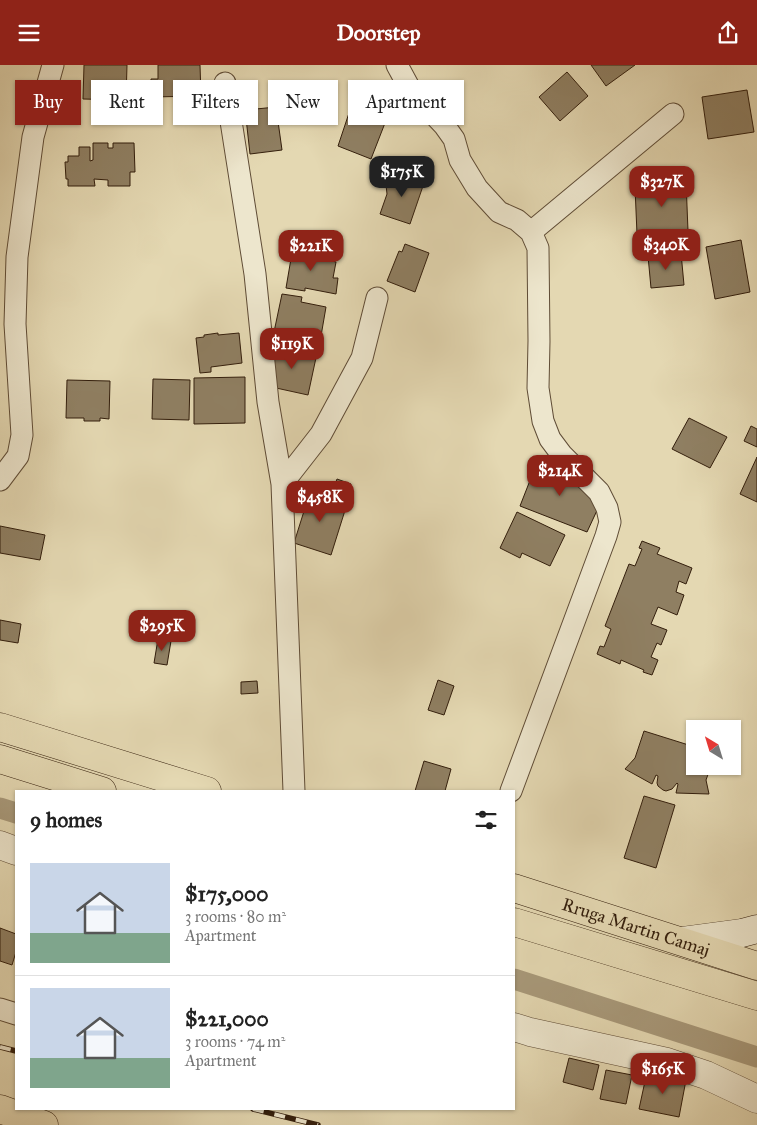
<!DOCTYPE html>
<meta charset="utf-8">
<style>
body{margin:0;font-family:"IM FELL Great Primer",serif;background:#f6f6f6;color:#222;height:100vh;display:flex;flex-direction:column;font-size:19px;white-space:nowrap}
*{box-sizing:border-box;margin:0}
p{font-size:16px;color:#767676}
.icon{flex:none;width:28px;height:28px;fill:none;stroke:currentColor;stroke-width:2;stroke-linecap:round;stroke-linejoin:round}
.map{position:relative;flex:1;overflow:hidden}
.panel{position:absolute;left:15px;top:725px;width:500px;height:320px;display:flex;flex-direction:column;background:#fff;border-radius:0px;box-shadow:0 1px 4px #0004}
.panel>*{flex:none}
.guide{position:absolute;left:15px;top:15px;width:500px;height:45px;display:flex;gap:10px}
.needle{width:32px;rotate:322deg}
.controls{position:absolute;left:686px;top:655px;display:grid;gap:10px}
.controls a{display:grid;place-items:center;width:55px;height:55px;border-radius:0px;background:#fff;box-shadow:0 1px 4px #0004;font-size:25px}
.price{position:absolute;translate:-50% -42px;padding:0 11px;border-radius:10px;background:#8f2418;color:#fff;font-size:16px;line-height:32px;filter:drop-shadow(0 1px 2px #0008)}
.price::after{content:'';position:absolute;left:50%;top:30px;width:15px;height:11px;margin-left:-8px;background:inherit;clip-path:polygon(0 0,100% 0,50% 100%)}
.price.selected{background:#222;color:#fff}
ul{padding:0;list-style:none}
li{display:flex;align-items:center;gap:15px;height:125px;padding:0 15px}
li+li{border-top:1px solid #e0e0e0}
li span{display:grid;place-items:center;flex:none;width:140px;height:100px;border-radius:0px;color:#555}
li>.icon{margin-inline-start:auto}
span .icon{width:60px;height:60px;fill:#fffc;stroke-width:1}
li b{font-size:21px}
h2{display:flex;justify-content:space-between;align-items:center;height:60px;padding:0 15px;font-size:21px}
.pill{padding:0 18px;border-radius:0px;background:#fff;box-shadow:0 1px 4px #0004;font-size:18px;line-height:45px}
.pill.selected{background:#8f2418;color:#fff}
header{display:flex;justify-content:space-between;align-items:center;height:65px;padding:0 15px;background:#8f2418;color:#fff;font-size:22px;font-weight:700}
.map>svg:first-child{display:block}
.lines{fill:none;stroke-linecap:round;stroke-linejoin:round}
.canal{stroke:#a8997a;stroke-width:21}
.building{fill:#8f7f62;stroke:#331e0c}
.minor-casing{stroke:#5f4c36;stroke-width:23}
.tertiary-casing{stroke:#5f4c36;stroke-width:29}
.secondary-casing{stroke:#331e0c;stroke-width:29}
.primary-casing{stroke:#331e0c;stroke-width:29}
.trunk-casing{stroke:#331e0c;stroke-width:29}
.minor{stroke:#ede6cd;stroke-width:21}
.tertiary{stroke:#ede6cd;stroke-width:28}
.secondary{stroke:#ede6cd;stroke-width:28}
.primary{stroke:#e4d8b2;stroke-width:28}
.trunk{stroke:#e4d8b2;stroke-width:28}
.rail-casing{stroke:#331e0c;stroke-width:5.5}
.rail{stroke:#ede6cd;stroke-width:4;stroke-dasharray:11;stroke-linecap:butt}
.labels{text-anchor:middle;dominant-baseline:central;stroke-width:4;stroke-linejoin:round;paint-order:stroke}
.street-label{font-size:18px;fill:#331e0c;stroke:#ede6cd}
</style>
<header><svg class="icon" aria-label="menu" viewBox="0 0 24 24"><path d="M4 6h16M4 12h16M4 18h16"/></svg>Doorstep<svg class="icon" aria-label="share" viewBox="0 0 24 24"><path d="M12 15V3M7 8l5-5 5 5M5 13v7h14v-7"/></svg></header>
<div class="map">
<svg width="757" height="1060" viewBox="0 0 757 1060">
<rect width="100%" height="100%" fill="#e4d8b2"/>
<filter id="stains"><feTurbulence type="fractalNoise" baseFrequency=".004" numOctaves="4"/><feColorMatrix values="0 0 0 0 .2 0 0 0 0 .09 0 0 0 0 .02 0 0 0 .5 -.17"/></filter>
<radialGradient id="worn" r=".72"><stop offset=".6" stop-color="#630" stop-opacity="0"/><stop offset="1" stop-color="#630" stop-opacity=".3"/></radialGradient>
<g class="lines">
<!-- canal -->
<path class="canal" d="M0,743L16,748
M514,914L757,992"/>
</g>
<!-- building -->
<path class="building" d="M84,0H127L126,35L83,34Z
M158,0H200L201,31L151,32V14H158Z
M591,0H635L606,21Z
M567,7L588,31L560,56L539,32Z
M747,25L754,67L708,74L702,32Z
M256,38V44L276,42L282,85L250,89L246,53L239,54L238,40Z
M350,45L385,58L371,94L338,81Z
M93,78H108V83H113V78H134L135,107H130V121H108V115L94,114L95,121H68V114H66L65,97H68V91H79V82H90V96L93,95Z
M394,108L424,118L410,159L380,149L387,129L386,120L392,117Z
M686,116L688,166L637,169L635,122L650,121V119Z
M681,169L682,184L644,188L642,173Z
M741,175L750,227L715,234L706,182Z
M405,179L429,188L415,227L387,216L399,186L402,187Z
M293,182L319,187L317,193L336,197L333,213H338L336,229L305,223V226L286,223Z
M681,188L684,220L651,223L648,191Z
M282,229L302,232L301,237L326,242L321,271L294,266L293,270L274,267Z
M218,268V270L239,268L242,298L211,302V307L200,308L196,273L204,272V270Z
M276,280L317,288L308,330L267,321Z
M245,312V358L194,359V313Z
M153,314L190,315L189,355L152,354Z
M67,315L110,316L109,354L100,353V356H84V353H66Z
M689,353L727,372L710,403L672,384Z
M751,361L757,364V382L744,376Z
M757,392V437L740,429Z
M538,395L564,402L600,439L587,467L520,441Z
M337,414L351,419L346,435L331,430Z
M310,427L347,439L331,490L294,478Z
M517,447L565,470L550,501L522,488L520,493L500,483Z
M0,461L45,470L40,495L0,488Z
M642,476L660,483L657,489L692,503L686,519L679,516L676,527L684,530L677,550L658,542L651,559L667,565L661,580L657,578L651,592L658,595L652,610L643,607L644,605L621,595L620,599L597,589L600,581L604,582L611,564L605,561L629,499L635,501L642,484L639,483Z
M0,555L21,559L18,578L0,575Z
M158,574L171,576L167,600L154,598Z
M438,615L454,621L444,650L428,645Z
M257,616L258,628L241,629V617Z
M644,666L695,682V701H711L706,715L709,729L676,728L678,719L677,718L672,724L666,726L663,725L658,721L657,718L658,711L656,710L652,719L625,704L635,693Z
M424,696L451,704L445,726H415Z
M644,731L675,740L656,803L624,793Z
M0,863L16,869V887L12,900L0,896Z
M569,993L599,1000L593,1025L563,1017Z
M606,1005L632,1010L626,1039L600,1034Z
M647,1007L686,1015L679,1052L639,1044Z"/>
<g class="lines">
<defs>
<path id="minor" d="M397,0L410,24L444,60L454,74L460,95L477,123L499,147L517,155L531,167L538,183L539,276L538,323L543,356L550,374L562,390L599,427L607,443L610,457L606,471L511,726
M225,18L255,209L268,337L282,419L294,726
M531,167L673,49
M0,415L18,391L22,370L15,259L17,192L33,72L53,0
M282,419L321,369L362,293L377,233
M0,944L16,949"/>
<path id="tertiary" d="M0,780L16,786
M514,962L530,967L667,997L706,1010L757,1034"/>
<path id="secondary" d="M682,876L742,868L757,864"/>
<path id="primary" d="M0,1044L44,1060"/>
<g id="trunk">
<path d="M0,662L207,726"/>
<path d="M0,694L102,726"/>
<path id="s1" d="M514,823L757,901"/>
<path d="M514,857L757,931"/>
</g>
</defs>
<!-- minor casing -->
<use href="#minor" class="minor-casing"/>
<!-- tertiary casing -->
<use href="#tertiary" class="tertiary-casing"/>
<!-- secondary casing -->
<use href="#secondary" class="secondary-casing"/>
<!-- primary casing -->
<use href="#primary" class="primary-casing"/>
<!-- trunk casing -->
<use href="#trunk" class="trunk-casing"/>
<!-- minor -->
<use href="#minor" class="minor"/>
<!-- tertiary -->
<use href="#tertiary" class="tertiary"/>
<!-- secondary -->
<use href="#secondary" class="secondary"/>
<!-- primary -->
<use href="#primary" class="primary"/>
<!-- trunk -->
<use href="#trunk" class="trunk"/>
<defs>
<path id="rail" d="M0,982L16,986
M253,1044L318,1060"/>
</defs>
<!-- rail casing -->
<use href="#rail" class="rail-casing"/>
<!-- rail -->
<use href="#rail" class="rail"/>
</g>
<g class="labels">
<!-- street labels -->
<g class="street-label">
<text stroke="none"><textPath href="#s1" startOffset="128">Rruga Martin Camaj</textPath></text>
</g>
</g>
<rect width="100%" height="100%" filter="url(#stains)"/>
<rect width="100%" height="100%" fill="url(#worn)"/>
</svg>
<div class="controls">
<a><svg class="needle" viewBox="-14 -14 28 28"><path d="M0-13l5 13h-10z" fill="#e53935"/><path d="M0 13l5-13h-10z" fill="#767676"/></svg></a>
</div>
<b class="price selected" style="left:402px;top:133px">$175K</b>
<b class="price" style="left:662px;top:143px">$327K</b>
<b class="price" style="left:666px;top:206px">$340K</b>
<b class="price" style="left:311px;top:207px">$221K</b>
<b class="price" style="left:292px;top:305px">$119K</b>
<b class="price" style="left:560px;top:432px">$214K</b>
<b class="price" style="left:320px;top:458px">$458K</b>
<b class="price" style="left:162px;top:587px">$295K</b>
<b class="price" style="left:663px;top:1030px">$165K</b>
<div class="guide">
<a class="pill selected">Buy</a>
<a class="pill">Rent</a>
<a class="pill">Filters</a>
<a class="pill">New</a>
<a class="pill">Apartment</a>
</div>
<section class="panel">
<h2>9 homes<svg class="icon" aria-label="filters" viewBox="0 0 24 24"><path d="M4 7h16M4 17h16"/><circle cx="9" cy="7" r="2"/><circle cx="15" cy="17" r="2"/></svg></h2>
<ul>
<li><span style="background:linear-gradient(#c9d6e8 70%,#7fa58c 0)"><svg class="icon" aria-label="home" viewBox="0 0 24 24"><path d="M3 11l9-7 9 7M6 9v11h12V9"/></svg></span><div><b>$175,000</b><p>3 rooms · 80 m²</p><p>Apartment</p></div></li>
<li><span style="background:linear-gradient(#c9d6e8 70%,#7fa58c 0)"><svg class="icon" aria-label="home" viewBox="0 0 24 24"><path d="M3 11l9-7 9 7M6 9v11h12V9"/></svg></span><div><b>$221,000</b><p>3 rooms · 74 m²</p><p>Apartment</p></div></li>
</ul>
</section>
</div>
